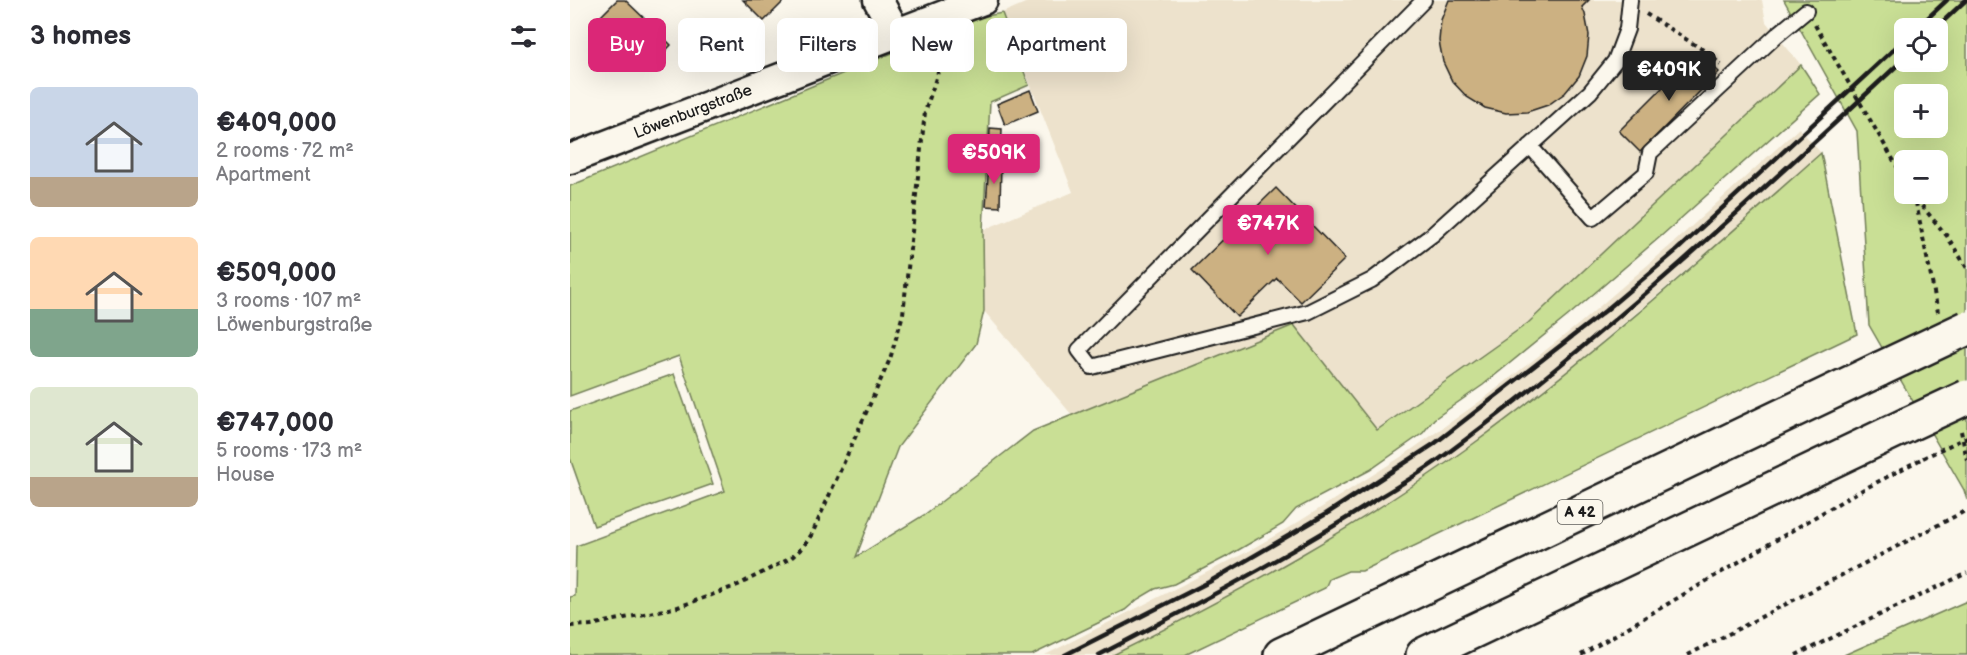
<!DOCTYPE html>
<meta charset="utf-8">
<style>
body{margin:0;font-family:"Balsamiq Sans",sans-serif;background:#f2f2f3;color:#2b2b33;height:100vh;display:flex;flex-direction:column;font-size:22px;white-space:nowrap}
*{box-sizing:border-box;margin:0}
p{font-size:20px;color:#7c7c81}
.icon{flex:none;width:33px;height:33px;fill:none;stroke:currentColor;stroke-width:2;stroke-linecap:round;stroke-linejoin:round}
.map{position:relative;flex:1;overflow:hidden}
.panel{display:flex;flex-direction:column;background:#fff;width:570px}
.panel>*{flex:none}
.hud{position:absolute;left:18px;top:18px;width:570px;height:54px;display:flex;gap:12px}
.fabs{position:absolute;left:1324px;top:18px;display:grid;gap:12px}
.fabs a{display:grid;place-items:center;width:54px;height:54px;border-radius:9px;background:#fff;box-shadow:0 6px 24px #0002;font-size:30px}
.price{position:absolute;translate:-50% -51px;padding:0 14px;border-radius:6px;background:#db2777;color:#fff;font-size:20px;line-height:39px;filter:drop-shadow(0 2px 3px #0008)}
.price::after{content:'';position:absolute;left:50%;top:36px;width:18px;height:14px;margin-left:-9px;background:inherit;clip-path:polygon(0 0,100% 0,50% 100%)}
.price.current{background:#222;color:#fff}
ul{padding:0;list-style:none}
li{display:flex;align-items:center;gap:18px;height:150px;padding:0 30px}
li span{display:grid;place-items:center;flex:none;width:168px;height:120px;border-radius:9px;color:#555}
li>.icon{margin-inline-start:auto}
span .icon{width:72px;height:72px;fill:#fffc;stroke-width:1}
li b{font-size:26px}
h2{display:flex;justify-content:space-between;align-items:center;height:72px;padding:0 30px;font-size:26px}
.chip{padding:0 21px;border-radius:9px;background:#fff;box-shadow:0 6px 24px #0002;font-size:21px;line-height:54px}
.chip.current{background:#db2777;color:#fff}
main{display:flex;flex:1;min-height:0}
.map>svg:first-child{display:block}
.built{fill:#ede2cc}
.green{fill:#c9df95;stroke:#727e58;stroke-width:1.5;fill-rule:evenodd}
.building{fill:#ccb182;stroke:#1c1c1c;stroke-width:1.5}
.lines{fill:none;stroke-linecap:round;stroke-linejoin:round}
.lane-casing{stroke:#1c1c1c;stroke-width:18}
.street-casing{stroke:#1c1c1c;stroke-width:33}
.highway-casing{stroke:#1c1c1c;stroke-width:38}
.path{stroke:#1c1c1c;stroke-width:4;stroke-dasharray:4.5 4.5;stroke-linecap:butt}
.lane{stroke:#fbf7ec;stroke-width:14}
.street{stroke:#fbf7ec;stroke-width:28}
.highway{stroke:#fbf7ec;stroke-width:33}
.rail{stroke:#1c1c1c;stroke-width:4.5}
.highway-bridge-casing{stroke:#1c1c1c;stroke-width:38;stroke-linecap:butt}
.path-bridge{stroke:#1c1c1c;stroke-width:4;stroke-dasharray:4.5 4.5;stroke-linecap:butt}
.highway-bridge{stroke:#fbf7ec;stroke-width:33}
.labels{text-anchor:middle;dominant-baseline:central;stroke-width:6;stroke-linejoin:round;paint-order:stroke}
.shield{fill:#fbf7ec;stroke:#5f5e5a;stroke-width:1.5}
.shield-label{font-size:15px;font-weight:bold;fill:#1c1c1c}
.street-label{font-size:16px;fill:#1c1c1c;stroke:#fbf7ec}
</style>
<main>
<section class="panel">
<h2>3 homes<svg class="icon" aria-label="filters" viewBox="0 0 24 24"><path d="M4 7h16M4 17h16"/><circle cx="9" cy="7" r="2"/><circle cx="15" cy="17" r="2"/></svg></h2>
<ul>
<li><span style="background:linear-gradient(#c9d6e8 75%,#b9a48a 0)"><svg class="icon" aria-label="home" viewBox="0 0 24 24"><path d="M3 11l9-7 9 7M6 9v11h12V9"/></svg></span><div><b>€409,000</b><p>2 rooms · 72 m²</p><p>Apartment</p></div></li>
<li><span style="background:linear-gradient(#ffd9b3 60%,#7fa58c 0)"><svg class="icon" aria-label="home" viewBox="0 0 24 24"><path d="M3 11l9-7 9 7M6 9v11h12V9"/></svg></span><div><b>€509,000</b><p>3 rooms · 107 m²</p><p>Löwenburgstraße</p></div></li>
<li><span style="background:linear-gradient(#dfe7d0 75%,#b9a48a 0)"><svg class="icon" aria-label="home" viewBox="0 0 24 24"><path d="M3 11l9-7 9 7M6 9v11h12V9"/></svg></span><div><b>€747,000</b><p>5 rooms · 173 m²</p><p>House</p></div></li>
</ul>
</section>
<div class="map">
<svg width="1397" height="655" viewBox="0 0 1397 655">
<rect width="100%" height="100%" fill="#fbf7ec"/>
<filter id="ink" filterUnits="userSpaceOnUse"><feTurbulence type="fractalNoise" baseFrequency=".0167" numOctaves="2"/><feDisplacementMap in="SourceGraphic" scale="12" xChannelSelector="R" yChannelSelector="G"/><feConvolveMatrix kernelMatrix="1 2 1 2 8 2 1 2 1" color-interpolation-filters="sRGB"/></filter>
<g filter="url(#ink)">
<!-- built -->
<path class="built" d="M462,0H879L871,20L869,41L873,62L882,81L978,105L995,93L1008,76L1012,7L1019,0H1192L1196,22L1231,65L958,323L806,430L724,325L502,415L414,311L413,230L503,192L432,13Z
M1229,128L1251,153L1146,245L1006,364L904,444L823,499L700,574L612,621L543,655H475L673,554L730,521L834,455L916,397L1009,324L1101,245Z"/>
<!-- green -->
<path class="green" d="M1214,0H1397V500L1394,490L1299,325L1287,131ZM1335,28H1368V62H1335ZM1335,94H1368V128H1335ZM1335,160H1368V194H1335Z
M432,13L459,85L420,102L413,230L414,311L406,344L328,447L286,557L354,515L463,431L724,325L807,430L958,323L1231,65L1250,94L1090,237L999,315L913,385L864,419L853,433L800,470L726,509L713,524L658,556L604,584L585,589L568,599L555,610L462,655H0V597L5,596L6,546L155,491L109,356L0,396V186L407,18Z
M1251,153L1287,334L792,571H778L759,579L755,588L615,655H543C668,593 790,526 903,444C1025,355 1138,253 1251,153Z
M104,374L143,484L24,526L0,458V411Z
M1397,601V655H1274Z"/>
<!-- building -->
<path class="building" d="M47,0H55L76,20L56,40L31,16Z
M173,0H213L214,1L194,21Z
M879,0H1019L1012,7L1015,14L1019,35L1017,56L1009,76L995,93L978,105L957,112L936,113L915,108L897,97L882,81L873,62L869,41L871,20Z
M76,20L101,45L81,66L56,40Z
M1128,52L1149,72L1070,152L1049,131Z
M460,90L468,111L435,125L427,104Z
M420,128L432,129L431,158H419Z
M419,162H431L430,207L416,206Z
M706,188L775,259L731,302L707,278L667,317L622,270Z"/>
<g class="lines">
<defs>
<path id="lane" d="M854,0L509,350L522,367L738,312L802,280L862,235L1020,92L1045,61L1057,29L1060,0
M960,146L1023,218L1076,173L1080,153L1207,35L1236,11"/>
<path id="street" d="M308,0L326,33
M0,159L413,0"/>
<path id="highway" d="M711,655L1310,369
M853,655L1337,425"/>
</defs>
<!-- lane casing -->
<use href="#lane" class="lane-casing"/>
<!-- street casing -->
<use href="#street" class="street-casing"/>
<!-- highway casing -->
<use href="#highway" class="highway-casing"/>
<!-- path -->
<path class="path" d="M1076,14L1138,53L1151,65
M1245,25L1335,180
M1343,194L1345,198L1368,312
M1346,199L1377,236L1397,268
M1391,431L1397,460
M0,626L21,625L108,607L139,596L168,585L221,558L233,547L242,534L320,359L333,314L355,112L378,41
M1011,655L1279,497L1353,458
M1118,655L1397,510
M1226,655L1397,573"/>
<!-- lane -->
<use href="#lane" class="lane"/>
<!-- street -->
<use href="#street" class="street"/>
<!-- highway -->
<use href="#highway" class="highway"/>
<!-- rail -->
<path class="rail" d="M1347,28L1377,0
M1366,28L1396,0
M495,655L639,582L756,514L864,444L1035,311L1107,250L1335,39
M529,655C623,606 717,557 807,499C830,485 854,471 875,455C1038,334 1187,196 1335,58"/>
<defs>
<path id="highway-bridge" d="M1310,369L1397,328
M1337,425L1397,397"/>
</defs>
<!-- highway-bridge casing -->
<use href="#highway-bridge" class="highway-bridge-casing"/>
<!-- path-bridge -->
<path class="path-bridge" d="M1353,458L1397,437"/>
<!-- highway-bridge -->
<use href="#highway-bridge" class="highway-bridge"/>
</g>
</g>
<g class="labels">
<!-- shield labels -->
<rect class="shield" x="987.5" y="500" width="45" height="24" rx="4.5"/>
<g class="shield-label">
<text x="1010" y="512">A 42</text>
</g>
<!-- street labels -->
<g class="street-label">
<text transform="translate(123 112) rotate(-21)">Löwenburgstraße</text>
</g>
</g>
</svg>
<div class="fabs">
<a><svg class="icon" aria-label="locate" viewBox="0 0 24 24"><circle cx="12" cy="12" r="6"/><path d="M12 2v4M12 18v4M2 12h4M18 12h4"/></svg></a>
<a>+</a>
<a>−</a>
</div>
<b class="price current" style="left:1099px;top:102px">€409K</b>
<b class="price" style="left:424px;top:185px">€509K</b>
<b class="price" style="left:698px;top:256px">€747K</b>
<div class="hud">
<a class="chip current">Buy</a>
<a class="chip">Rent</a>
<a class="chip">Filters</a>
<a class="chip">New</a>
<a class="chip">Apartment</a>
</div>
</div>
</main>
